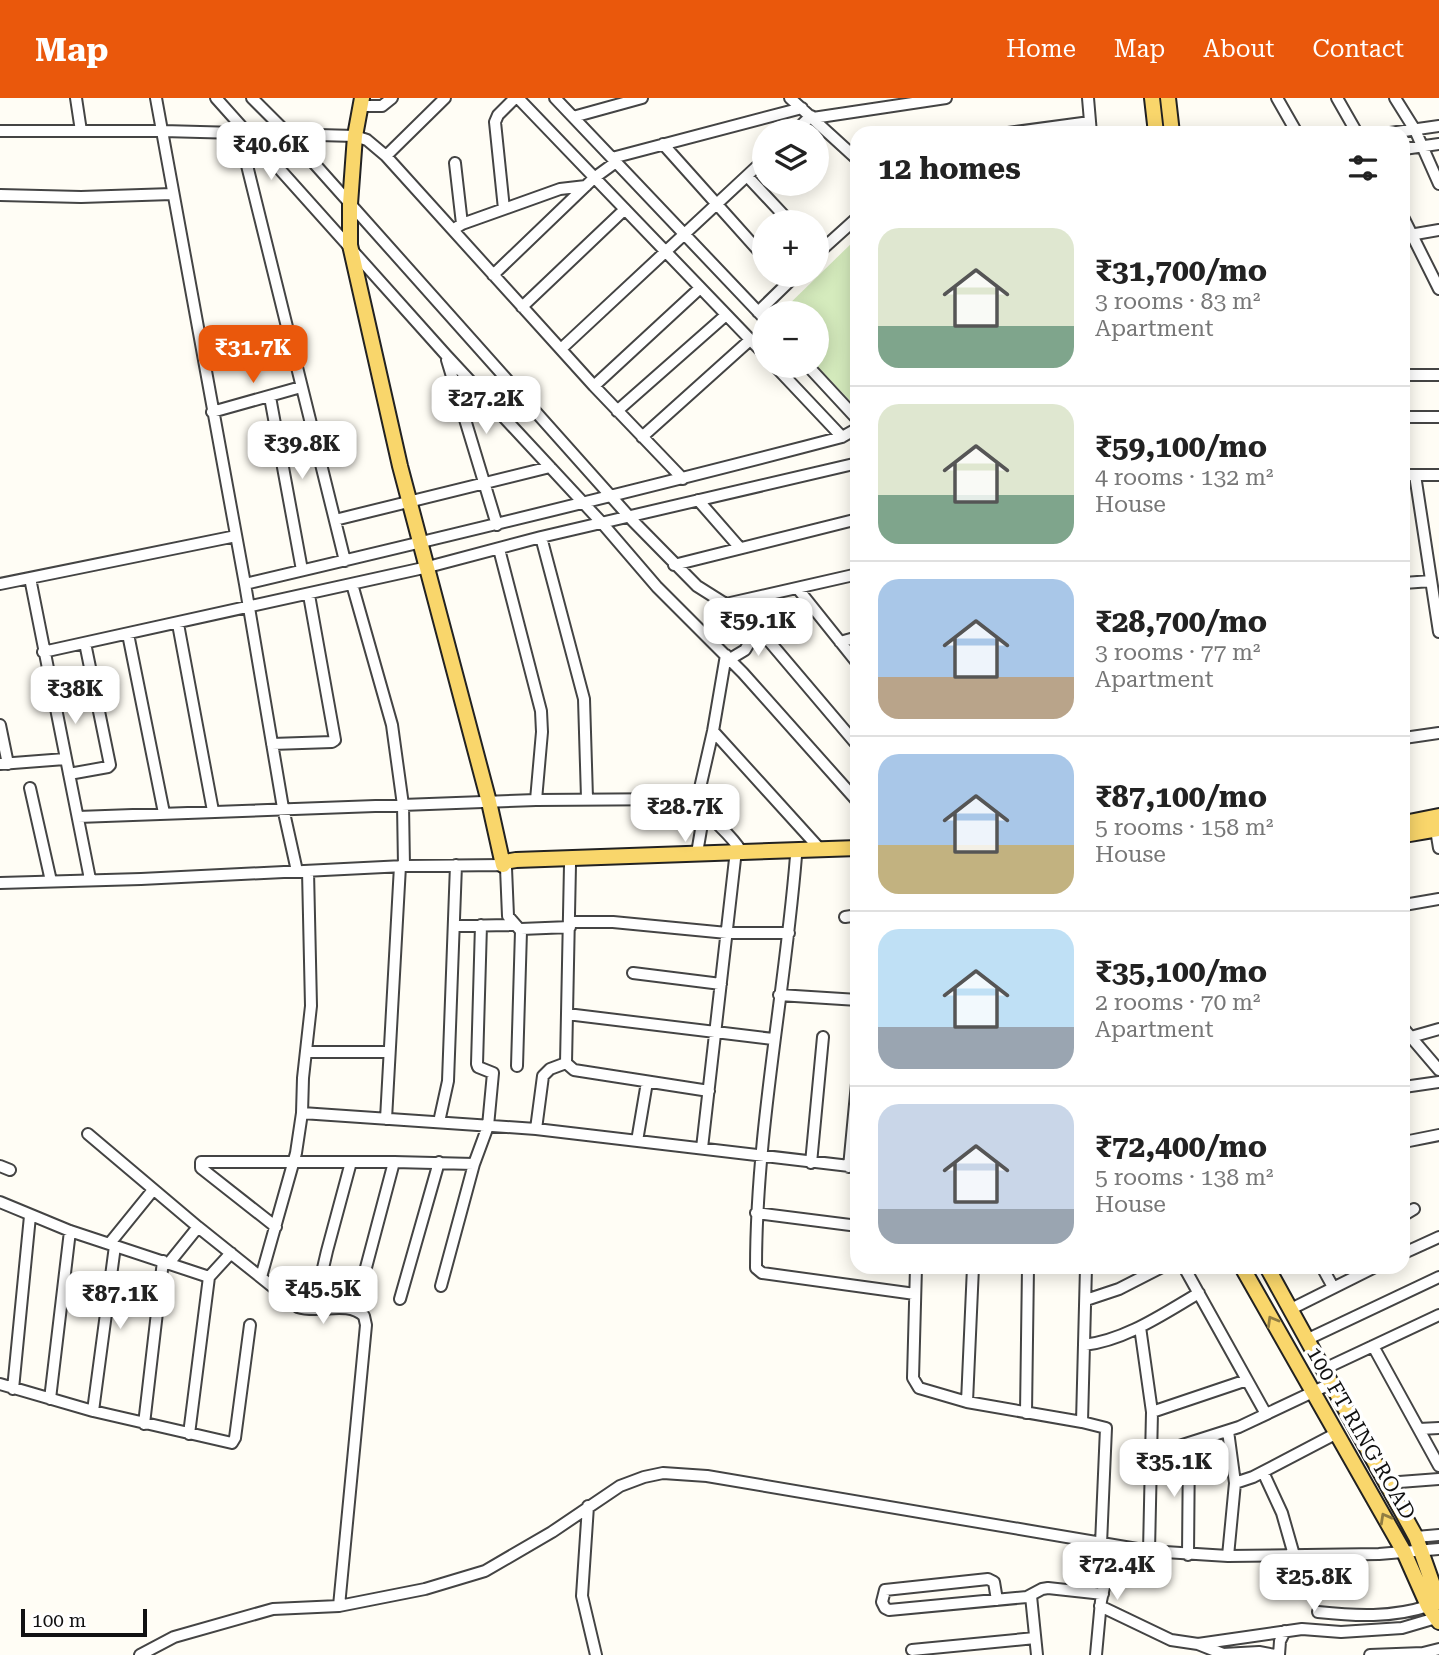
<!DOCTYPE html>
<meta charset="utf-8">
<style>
body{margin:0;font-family:"Roboto Serif",serif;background:#f6f6f6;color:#222;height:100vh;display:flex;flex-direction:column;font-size:26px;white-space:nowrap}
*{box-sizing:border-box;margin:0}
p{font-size:23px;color:#767676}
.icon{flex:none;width:38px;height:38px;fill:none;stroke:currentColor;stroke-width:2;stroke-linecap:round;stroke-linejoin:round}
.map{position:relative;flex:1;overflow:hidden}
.details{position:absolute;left:850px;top:28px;width:560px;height:1148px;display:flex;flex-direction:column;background:#fff;border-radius:21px;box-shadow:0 4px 18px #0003}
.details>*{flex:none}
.tools{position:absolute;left:752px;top:21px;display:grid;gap:14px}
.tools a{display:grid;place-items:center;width:77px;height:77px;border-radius:50%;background:#fff;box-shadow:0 4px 18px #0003;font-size:35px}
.scale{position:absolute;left:21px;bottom:18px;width:126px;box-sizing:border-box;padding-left:7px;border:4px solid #111;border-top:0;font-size:19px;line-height:24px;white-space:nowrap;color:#111;-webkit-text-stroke:5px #fff;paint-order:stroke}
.price{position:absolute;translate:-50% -60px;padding:0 16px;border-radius:14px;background:#fff;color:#222;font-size:23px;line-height:46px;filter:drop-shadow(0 2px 4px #0008)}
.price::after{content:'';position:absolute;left:50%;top:42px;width:21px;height:16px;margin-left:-10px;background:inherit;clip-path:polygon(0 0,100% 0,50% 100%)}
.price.on{background:#ea580c;color:#fff}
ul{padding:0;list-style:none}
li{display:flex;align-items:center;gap:21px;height:175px;padding:0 28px}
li+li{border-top:2px solid #e0e0e0}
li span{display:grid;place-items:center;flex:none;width:196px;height:140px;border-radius:21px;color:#555}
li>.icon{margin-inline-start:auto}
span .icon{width:84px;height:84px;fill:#fffc;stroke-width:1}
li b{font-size:30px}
h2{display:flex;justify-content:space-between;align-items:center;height:84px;padding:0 28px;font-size:30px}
header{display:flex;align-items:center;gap:42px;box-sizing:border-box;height:98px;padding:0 35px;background:#ea580c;color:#fff}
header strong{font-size:33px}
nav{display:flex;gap:38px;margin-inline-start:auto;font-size:24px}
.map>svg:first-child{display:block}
.green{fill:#d5ebbd}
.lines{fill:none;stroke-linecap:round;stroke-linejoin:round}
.minor-casing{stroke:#444;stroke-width:14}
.major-casing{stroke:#222;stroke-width:18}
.minor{stroke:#fff;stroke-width:10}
.major{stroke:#f9d66b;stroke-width:14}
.oneway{stroke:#917d42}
.labels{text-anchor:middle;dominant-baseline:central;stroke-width:7;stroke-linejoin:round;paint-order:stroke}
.street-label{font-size:21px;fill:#111;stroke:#fff}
</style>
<header>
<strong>Map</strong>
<nav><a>Home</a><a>Map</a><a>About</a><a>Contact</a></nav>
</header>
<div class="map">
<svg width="1439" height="1557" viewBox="0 0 1439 1557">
<rect width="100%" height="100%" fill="#fffdf5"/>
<!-- green -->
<path class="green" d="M857,140L858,301L856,309L817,268V215H780Z"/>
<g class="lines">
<defs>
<path id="minor" d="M76,0L81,33
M156,0L245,486L283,710L297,773
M216,0L446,257L602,425L657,489L743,575L858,704
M252,0L288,36L633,423L697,488L743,517L758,530L858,648
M518,0L765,257
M555,0L765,221
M790,0L858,62
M1088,0L1091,35
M1277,0L1297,35
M1337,0L1357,35
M1395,0L1415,32L1439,86
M361,8H382L392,0
M573,19L642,0
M813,20L946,0
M0,33H163L355,38L367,42L386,58L594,288L683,381
M795,33L811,18
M239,35L345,463
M1008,35L1090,24
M1390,35L1439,28
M663,46L765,160
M1404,51L1439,46
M386,58L445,0
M612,60L802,10
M455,65L462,126
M747,78L790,124
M0,97L81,99L172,96
M504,111L495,24L498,17L515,0
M1404,121L1439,191
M454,131L462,126L560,91L586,88
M1404,138L1439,132
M817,156L858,119
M493,177L594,80L616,64
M522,209L624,112
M758,214L796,177
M561,251L765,61
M447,262L497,427
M775,268L842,339
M808,268L858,322
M1404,277H1439
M594,288L699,191
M270,299L302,472
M617,313L726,217
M212,314L301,289
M1404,319H1439
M642,339L750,242
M1404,377H1439
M1415,377L1439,534
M698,402L740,450
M335,422L550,369
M541,439L584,601L587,700
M499,451L541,613L542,634L536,702
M674,467L858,421
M30,480L90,781
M1404,485L1431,483
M0,486L236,438
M245,486C445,439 644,391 842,339L858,330
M352,486L392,627L403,707L404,768
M798,491L858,566
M726,506L858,476
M178,526L213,713
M128,536L164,715
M840,544L858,539
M43,554L428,469L541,439L858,365
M730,561L745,552L758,530
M0,627L8,666
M713,633L820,751
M1404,640L1439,635
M272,646L332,644L335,642L309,497
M0,666L65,661
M69,676L108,669L110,667L85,545
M30,690L51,783
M697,696C706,722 727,730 741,753
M78,719L536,702L687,701L693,699L700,690L713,633L726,557
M1436,732L1439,750
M697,755L704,714
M796,758C785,896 756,1031 756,1170L762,1175L915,1196
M570,767L566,965L574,972L709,993
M506,770L508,818L521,833L517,968
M0,785L141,781L404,768L503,767
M1404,807L1439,801
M845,819L858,817
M570,824H613L727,835H789
M455,828L515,827
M521,831L570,829
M633,875L721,886
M779,897L858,902
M567,916L773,941
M1404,931L1439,972
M1411,939L1439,931
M306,954H389
M1404,989L1439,984
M302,1015L536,1031L858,1069
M386,1021L400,768
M439,1024L448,983L456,767
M536,1031L543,978L550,971L566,965
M88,1036L198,1129L298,1209C319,1216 347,1202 364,1218L366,1227L339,1508
M637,1043L647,984
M1404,1044L1439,1037
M702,1050L735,761
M811,1065L823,939
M0,1068L10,1072
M849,1069L858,975
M0,1104L70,1133L209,1179L189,1336
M756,1115L858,1128
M1404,1117L1414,1111
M276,1129L201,1070V1064H394L474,1066
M110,1145L153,1092
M1404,1155L1439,1139
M169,1165L198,1129
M916,1169L913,1280L919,1290L967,1304L1082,1324L1106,1330L1101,1446
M1184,1169L1266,1316
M1322,1169L1333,1189
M209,1179L231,1155
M261,1179L296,1055L302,1015L303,980L311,908L308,773
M441,1188L474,1066L488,1028L493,975L478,969L477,966L481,827
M400,1201L439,1064
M1086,1202L1119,1191L1162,1169
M328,1211L318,1202L317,1196L327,1153L351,1064
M355,1211L394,1064
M1291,1211L1375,1169
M1140,1229L1152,1314L1149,1453
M1308,1241L1439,1179
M1084,1247C1126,1242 1163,1216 1199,1195
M1373,1248L1439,1368
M1324,1271L1439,1217
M0,1286L93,1313L232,1345L235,1340L250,1227
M13,1291L30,1118
M50,1301L70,1133
M967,1304L973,1169
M93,1313L115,1148
M1152,1314L1247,1282
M1026,1315L1028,1169
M1082,1324L1086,1169
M144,1326L163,1163
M1419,1331L1439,1330
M1228,1333L1235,1385L1228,1458
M1151,1357L1239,1329L1332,1285
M1263,1374L1282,1415L1294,1457
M1235,1385L1253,1379L1337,1335
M1386,1385L1439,1381
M588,1408L582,1498L596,1557
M1416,1439L1439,1437
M1188,1457L1189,1345
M1031,1498L1037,1557
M997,1502L994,1484L988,1481L885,1492L882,1504L885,1510L889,1512L1027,1499L1042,1491L1048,1490L1103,1496
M1100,1508L1171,1542L1198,1546L1223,1556L1259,1554L1275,1557
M1318,1514C1355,1518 1392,1520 1428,1508
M1198,1546L1302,1531L1341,1534L1402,1530L1436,1520
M912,1552L1035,1540
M140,1557L174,1539L273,1511L339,1508L425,1491L485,1473L552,1434L620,1388L644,1379L663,1375L707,1378L1149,1453L1228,1458L1379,1456L1439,1451
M1096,1557L1101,1503L1113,1448
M1279,1557L1280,1543L1285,1533
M1370,1557L1423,1555L1439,1551"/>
<path id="major" d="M362,0L355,38L350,106V147L400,368L489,704L503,767
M1152,0L1156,35
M1168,0L1172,35
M1404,725L1439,718
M1404,737L1439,731
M503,767L505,764L516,762L858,750
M1242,1169L1404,1454L1428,1508L1439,1524
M1267,1169L1416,1439L1439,1504"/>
</defs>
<!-- minor casing -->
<use href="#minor" class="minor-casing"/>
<!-- major casing -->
<use href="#major" class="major-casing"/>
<!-- minor -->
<use href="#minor" class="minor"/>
<!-- major -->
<use href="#major" class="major"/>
</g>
<!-- one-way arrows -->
<defs><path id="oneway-chevron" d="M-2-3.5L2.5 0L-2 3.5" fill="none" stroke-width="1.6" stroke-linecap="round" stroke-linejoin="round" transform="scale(1.75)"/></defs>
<g class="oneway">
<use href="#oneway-chevron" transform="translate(1272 1223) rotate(-120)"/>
<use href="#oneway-chevron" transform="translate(1385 1420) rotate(-119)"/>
</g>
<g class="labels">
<!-- street labels -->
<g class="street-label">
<text transform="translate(1361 1335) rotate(60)">100 FT RING ROAD</text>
</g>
</g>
</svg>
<div class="tools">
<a><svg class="icon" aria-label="layers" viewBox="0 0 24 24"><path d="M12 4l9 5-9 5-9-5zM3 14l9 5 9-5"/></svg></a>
<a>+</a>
<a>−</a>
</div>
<div class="scale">100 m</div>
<b class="price" style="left:271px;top:84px">₹40.6K</b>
<b class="price on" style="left:253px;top:287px">₹31.7K</b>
<b class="price" style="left:486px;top:338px">₹27.2K</b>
<b class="price" style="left:302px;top:383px">₹39.8K</b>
<b class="price" style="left:758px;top:560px">₹59.1K</b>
<b class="price" style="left:75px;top:628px">₹38K</b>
<b class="price" style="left:685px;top:746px">₹28.7K</b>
<b class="price" style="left:323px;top:1228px">₹45.5K</b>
<b class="price" style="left:120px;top:1233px">₹87.1K</b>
<b class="price" style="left:1174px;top:1401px">₹35.1K</b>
<b class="price" style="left:1117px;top:1504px">₹72.4K</b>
<b class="price" style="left:1314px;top:1516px">₹25.8K</b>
<section class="details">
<h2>12 homes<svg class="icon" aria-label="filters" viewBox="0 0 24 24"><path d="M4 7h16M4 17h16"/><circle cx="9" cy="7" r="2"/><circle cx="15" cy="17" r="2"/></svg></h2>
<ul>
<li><span style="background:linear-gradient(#dfe7d0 70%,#7fa58c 0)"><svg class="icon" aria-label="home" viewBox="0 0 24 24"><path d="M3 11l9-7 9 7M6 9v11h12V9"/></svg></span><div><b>₹31,700/mo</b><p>3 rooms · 83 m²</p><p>Apartment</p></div></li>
<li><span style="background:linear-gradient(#dfe7d0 65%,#7fa58c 0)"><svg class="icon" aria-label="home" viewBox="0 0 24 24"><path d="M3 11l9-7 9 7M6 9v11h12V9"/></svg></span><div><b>₹59,100/mo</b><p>4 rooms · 132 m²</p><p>House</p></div></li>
<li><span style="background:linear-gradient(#a9c7e8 70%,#b9a48a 0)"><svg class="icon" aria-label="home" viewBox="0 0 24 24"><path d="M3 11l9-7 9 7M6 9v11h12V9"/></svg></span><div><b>₹28,700/mo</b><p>3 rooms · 77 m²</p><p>Apartment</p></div></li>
<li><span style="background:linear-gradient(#a9c7e8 65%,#c2b280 0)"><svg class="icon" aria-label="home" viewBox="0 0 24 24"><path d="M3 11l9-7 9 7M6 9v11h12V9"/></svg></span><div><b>₹87,100/mo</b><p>5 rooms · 158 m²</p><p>House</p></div></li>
<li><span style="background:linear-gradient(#bfe0f5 70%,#9aa5b1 0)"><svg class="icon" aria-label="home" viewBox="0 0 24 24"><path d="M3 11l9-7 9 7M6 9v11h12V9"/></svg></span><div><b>₹35,100/mo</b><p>2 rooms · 70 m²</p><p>Apartment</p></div></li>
<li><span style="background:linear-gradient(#c9d6e8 75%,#9aa5b1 0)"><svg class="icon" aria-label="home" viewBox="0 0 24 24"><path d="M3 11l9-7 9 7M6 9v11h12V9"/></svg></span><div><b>₹72,400/mo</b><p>5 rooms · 138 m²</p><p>House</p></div></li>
</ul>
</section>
</div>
